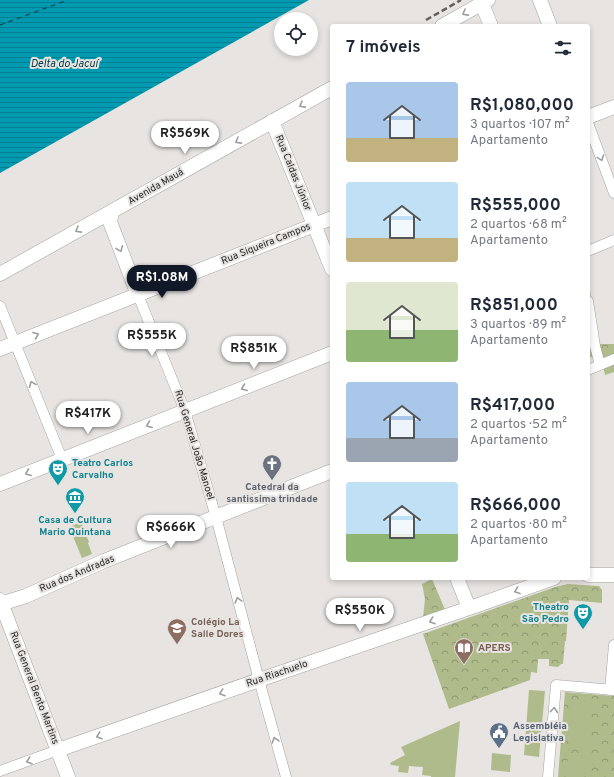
<!DOCTYPE html>
<html lang="pt">
<meta charset="utf-8">
<style>
body{margin:0;font-family:Overpass,sans-serif;background:#f2f2f3;color:#1f2937;height:100vh;display:flex;flex-direction:column;font-size:15px;white-space:nowrap}
*{box-sizing:border-box;margin:0}
p{font-size:13px;color:#747a83}
.icon{flex:none;width:22px;height:22px;fill:none;stroke:currentColor;stroke-width:2;stroke-linecap:round;stroke-linejoin:round}
.map{position:relative;flex:1;overflow:hidden}
.panel{position:absolute;left:330px;top:24px;width:260px;height:556px;display:flex;flex-direction:column;background:#fff;border-radius:4px;box-shadow:0 2px 6px #0003}
.panel>*{flex:none}
.tools{position:absolute;left:274px;top:12px;display:grid;gap:8px}
.tools a{display:grid;place-items:center;width:44px;height:44px;border-radius:50%;background:#fff;box-shadow:0 2px 6px #0003;font-size:20px}
.price{position:absolute;translate:-50% -34px;padding:0 9px;border-radius:14px;background:#fff;color:#222;font-size:13px;line-height:26px;filter:drop-shadow(0 1px 2px #0008)}
.price::after{content:'';position:absolute;left:50%;top:24px;width:12px;height:9px;margin-left:-6px;background:inherit;clip-path:polygon(0 0,100% 0,50% 100%)}
.price.selected{background:#111827;color:#fff}
ul{padding:0;list-style:none}
li{display:flex;align-items:center;gap:12px;height:100px;padding:0 16px}
li span{display:grid;place-items:center;flex:none;width:112px;height:80px;border-radius:4px;color:#555}
li>.icon{margin-inline-start:auto}
span .icon{width:48px;height:48px;fill:#fffc;stroke-width:1}
li b{font-size:17px}
h2{display:flex;justify-content:space-between;align-items:center;height:48px;padding:0 16px;font-size:17px}
.map>svg:first-child{display:block}
.park{fill:url(#park-crowns)}
.garden{fill:#afbb8b}
.water{fill:url(#water-rules)}
.lines{fill:none;stroke-linecap:round;stroke-linejoin:round}
.ferry{stroke:#003943;stroke-width:1;stroke-dasharray:5 4;stroke-linecap:butt}
.street-casing{stroke:#a6a3a0;stroke-width:11}
.secondary-casing{stroke:#a6a3a0;stroke-width:15}
.street{stroke:#fff;stroke-width:10}
.secondary{stroke:#fff;stroke-width:14}
.rail{stroke:#62605e;stroke-width:2.5;stroke-dasharray:6 3;stroke-linecap:butt}
.oneway{stroke:#9f9e9e}
.labels{text-anchor:middle;dominant-baseline:central;stroke-width:4;stroke-linejoin:round;paint-order:stroke}
.street-label{font-size:10px;fill:#292827;stroke:#e7e4e1}
.culture-label{font-size:10px;font-weight:bold;fill:#0d838f;stroke:#e7e4e1;text-anchor:start}
.worship-label{font-size:10px;font-weight:bold;fill:#5b616d;stroke:#e7e4e1}
.education-label{font-size:10px;font-weight:bold;fill:#785e54;stroke:#e7e4e1;text-anchor:start}
.service-label{font-size:10px;font-weight:bold;fill:#4e5e75;stroke:#e7e4e1;text-anchor:start}
.water-label{font-size:11px;font-style:italic;fill:#003943;stroke:#e7e4e1}
</style>
<div class="map">
<svg width="614" height="777" viewBox="0 0 614 777">
<defs>
<pattern id="park-crowns" width="20" height="18" patternUnits="userSpaceOnUse"><rect width="20" height="18" fill="#afbb8b"/><path d="M2 6a3 3 0 1 1 6 0M12 15a3 3 0 1 1 6 0" fill="none" stroke="#8e9872"/></pattern>
<pattern id="water-rules" width="6" height="5" patternUnits="userSpaceOnUse"><rect width="6" height="5" fill="#029ab1"/><path d="M0 2.5h6" fill="none" stroke="#047e90"/></pattern>
</defs>
<rect width="100%" height="100%" fill="#e7e4e1"/>
<!-- park -->
<path class="park" d="M588,274L597,344H614V372L605,375L600,354L588,358Z
M432,579L446,612L423,618L425,599L422,584Z
M568,584L599,586L602,590V603L569,600L566,641H565L563,664H561L558,667L549,666V659H538L537,673L531,672L530,680L449,709L423,634L555,587Z
M565,692L614,696V777H558Z"/>
<!-- garden -->
<path class="garden" d="M81,522L89,542L88,543L92,554L82,558L69,527Z
M529,690L545,691L539,757L524,755Z
M574,702L594,703L595,705L594,711L582,715L573,722H571L573,703Z
M592,717H594C592,734 587,735 572,736L570,735L571,731L584,720Z
M460,721L455,777H431V776L422,775L423,767L409,766L408,773L398,772L399,766L391,765L390,763L405,755L401,747Z
M590,738L592,739V748L588,750L570,748L569,747V742L580,741Z
M492,753L511,755L510,772L491,770Z
M570,755L594,757L596,759L582,777H566L568,756Z"/>
<!-- water -->
<path class="water" d="M0,0H309L0,173Z"/>
<g class="lines">
<!-- ferry -->
<path class="ferry" d="M0,25L68,0"/>
<defs>
<path id="street" d="M588,123L614,193
M588,251L614,240
M138,295L185,411L216,517L259,680L286,777
M588,301L595,346L600,365
M0,306L62,459
M588,370L614,359
M610,690L614,645
M0,771L58,750
M548,777L556,685L614,690"/>
<path id="secondary" d="M540,0L550,26
M482,4L491,26
M442,26L488,0
M588,117L614,107
M272,121L332,269
M112,211L110,222L112,227L138,295
M0,274L332,88
M0,349L332,218
M0,484L332,353
M588,575H614
M457,578L469,608
M0,600L68,777
M0,604L26,596L104,561L332,471
M58,750L259,680L481,604L554,578"/>
</defs>
<!-- street casing -->
<use href="#street" class="street-casing"/>
<!-- secondary casing -->
<use href="#secondary" class="secondary-casing"/>
<!-- street -->
<use href="#street" class="street"/>
<!-- secondary -->
<use href="#secondary" class="secondary"/>
<!-- rail -->
<path class="rail" d="M426,20L461,0"/>
</g>
<!-- one-way arrows -->
<defs><path id="oneway-chevron" d="M-2-3.5L2.5 0L-2 3.5" fill="none" stroke-width="1.6" stroke-linecap="round" stroke-linejoin="round"/></defs>
<g class="oneway">
<use href="#oneway-chevron" transform="translate(465 13) rotate(151)"/>
<use href="#oneway-chevron" transform="translate(302 105) rotate(151)"/>
<use href="#oneway-chevron" transform="translate(238 141) rotate(151)"/>
<use href="#oneway-chevron" transform="translate(601 158) rotate(70)"/>
<use href="#oneway-chevron" transform="translate(78 230) rotate(151)"/>
<use href="#oneway-chevron" transform="translate(120 249) rotate(68)"/>
<use href="#oneway-chevron" transform="translate(36 335) rotate(-22)"/>
<use href="#oneway-chevron" transform="translate(32 384) rotate(-112)"/>
<use href="#oneway-chevron" transform="translate(244 388) rotate(158)"/>
<use href="#oneway-chevron" transform="translate(149 425) rotate(158)"/>
<use href="#oneway-chevron" transform="translate(28 473) rotate(158)"/>
<use href="#oneway-chevron" transform="translate(517 591) rotate(160)"/>
<use href="#oneway-chevron" transform="translate(238 600) rotate(-105)"/>
<use href="#oneway-chevron" transform="translate(432 621) rotate(161)"/>
<use href="#oneway-chevron" transform="translate(222 693) rotate(161)"/>
<use href="#oneway-chevron" transform="translate(554 710) rotate(-85)"/>
<use href="#oneway-chevron" transform="translate(99 736) rotate(161)"/>
<use href="#oneway-chevron" transform="translate(275 740) rotate(-106)"/>
<use href="#oneway-chevron" transform="translate(29 761) rotate(161)"/>
</g>
<!-- icons -->
<defs>
<symbol id="church-pin" viewBox="-11 -11 22 30"><path d="M0 17L-7.5 6A9.5 9.5 0 1 1 7.5 6Z" fill="#6b7280" stroke="#e7e4e1"/><path d="M-1.2-6h2.4v3.5h3.3v2.4h-3.3V6h-2.4V-.1h-3.3v-2.4h3.3Z" fill="#fff"/></symbol>
<symbol id="theatre-pin" viewBox="-11 -11 22 30"><path d="M0 17L-7.5 6A9.5 9.5 0 1 1 7.5 6Z" fill="#0f9aa8" stroke="#e7e4e1"/><path d="M-5-5.5Q0-4 5-5.5V0Q5 5 0 6Q-5 5-5 0ZM-3.3-2.5H-1v1.5H-3.3ZM1-2.5H3.3v1.5H1ZM-2.8 1Q0 5.5 2.8 1Z" fill="#fff"/></symbol>
<symbol id="museum-pin" viewBox="-11 -11 22 30"><path d="M0 17L-7.5 6A9.5 9.5 0 1 1 7.5 6Z" fill="#0f9aa8" stroke="#e7e4e1"/><path d="M0-6L6-3V-2H-6V-3ZM-5-1h2V3h-2ZM-1-1h2V3h-2ZM3-1h2V3H3ZM-6 4H6V6H-6Z" fill="#fff"/></symbol>
<symbol id="school-pin" viewBox="-11 -11 22 30"><path d="M0 17L-7.5 6A9.5 9.5 0 1 1 7.5 6Z" fill="#8d6e63" stroke="#e7e4e1"/><path d="M0-5L7-2L0 1L-7-2ZM-4 1L0 2.5L4 1V4Q0 6-4 4Z" fill="#fff"/></symbol>
<symbol id="library-pin" viewBox="-11 -11 22 30"><path d="M0 17L-7.5 6A9.5 9.5 0 1 1 7.5 6Z" fill="#8d6e63" stroke="#e7e4e1"/><path d="M-6-4Q-3-5.5-.7-3.5V5Q-3 3-6 4ZM6-4Q3-5.5 .7-3.5V5Q3 3 6 4Z" fill="#fff"/></symbol>
<symbol id="civic-pin" viewBox="-11 -11 22 30"><path d="M0 17L-7.5 6A9.5 9.5 0 1 1 7.5 6Z" fill="#5c6f8a" stroke="#e7e4e1"/><path d="M-.6-6.5H3V-4.5H.6V-3L4-1V1h2V6H-6V1h2V-1L-.6-3ZM-1.2 2.5V6h2.4V2.5Z" fill="#fff"/></symbol>
</defs>
<g fill-rule="evenodd">
<use href="#church-pin" x="261" y="453" width="22" height="30"/>
<use href="#theatre-pin" x="47" y="458" width="22" height="30"/>
<use href="#museum-pin" x="64" y="486" width="22" height="30"/>
<use href="#theatre-pin" x="572" y="602" width="22" height="30"/>
<use href="#school-pin" x="166" y="617" width="22" height="30"/>
<use href="#library-pin" x="453" y="637" width="22" height="30"/>
<use href="#civic-pin" x="488" y="721" width="22" height="30"/>
</g>
<g class="labels">
<!-- street labels -->
<g class="street-label">
<text transform="translate(293 173) rotate(68)">Rua Caldas Júnior</text>
<text transform="translate(156 187) rotate(-30)">Avenida Mauá</text>
<text transform="translate(266 244) rotate(-22)">Rua Siqueira Campos</text>
<text transform="translate(194 445) rotate(73)">Rua General João Manoel</text>
<text transform="translate(77 574) rotate(-23)">Rua dos Andradas</text>
<text transform="translate(277 674) rotate(-19)">Rua Riachuelo</text>
<text transform="translate(34 688) rotate(69)">Rua General Bento Martins</text>
</g>
<!-- culture labels -->
<g class="culture-label">
<text x="72" y="463">Teatro Carlos<tspan x="72" dy="12">Carvalho</tspan></text>
<text x="75" y="520" text-anchor="middle">Casa de Cultura<tspan x="75" dy="12">Mario Quintana</tspan></text>
<text x="569" y="607" text-anchor="end">Theatro<tspan x="569" dy="12">São Pedro</tspan></text>
</g>
<!-- worship labels -->
<g class="worship-label">
<text x="272" y="487">Catedral da<tspan x="272" dy="12">santissima trindade</tspan></text>
</g>
<!-- education labels -->
<g class="education-label">
<text x="191" y="622">Colégio La<tspan x="191" dy="12">Salle Dores</tspan></text>
<text x="478" y="648">APERS</text>
</g>
<!-- service labels -->
<g class="service-label">
<text x="513" y="726">Assembléia<tspan x="513" dy="12">Legislativa</tspan></text>
</g>
<!-- water labels -->
<g class="water-label">
<text x="64" y="64">Delta do Jacuí</text>
</g>
</g>
</svg>
<div class="tools">
<a><svg class="icon" aria-label="locate" viewBox="0 0 24 24"><circle cx="12" cy="12" r="6"/><path d="M12 2v4M12 18v4M2 12h4M18 12h4"/></svg></a>
</div>
<b class="price" style="left:185px;top:155px">R$569K</b>
<b class="price selected" style="left:162px;top:299px">R$1.08M</b>
<b class="price" style="left:152px;top:357px">R$555K</b>
<b class="price" style="left:254px;top:370px">R$851K</b>
<b class="price" style="left:88px;top:435px">R$417K</b>
<b class="price" style="left:171px;top:549px">R$666K</b>
<b class="price" style="left:360px;top:632px">R$550K</b>
<section class="panel">
<h2>7 imóveis<svg class="icon" aria-label="filters" viewBox="0 0 24 24"><path d="M4 7h16M4 17h16"/><circle cx="9" cy="7" r="2"/><circle cx="15" cy="17" r="2"/></svg></h2>
<ul>
<li><span style="background:linear-gradient(#a9c7e8 70%,#c2b280 0)"><svg class="icon" aria-label="home" viewBox="0 0 24 24"><path d="M3 11l9-7 9 7M6 9v11h12V9"/></svg></span><div><b>R$1,080,000</b><p>3 quartos · 107 m²</p><p>Apartamento</p></div></li>
<li><span style="background:linear-gradient(#bfe0f5 70%,#c2b280 0)"><svg class="icon" aria-label="home" viewBox="0 0 24 24"><path d="M3 11l9-7 9 7M6 9v11h12V9"/></svg></span><div><b>R$555,000</b><p>2 quartos · 68 m²</p><p>Apartamento</p></div></li>
<li><span style="background:linear-gradient(#dfe7d0 60%,#8fb573 0)"><svg class="icon" aria-label="home" viewBox="0 0 24 24"><path d="M3 11l9-7 9 7M6 9v11h12V9"/></svg></span><div><b>R$851,000</b><p>3 quartos · 89 m²</p><p>Apartamento</p></div></li>
<li><span style="background:linear-gradient(#a9c7e8 70%,#9aa5b1 0)"><svg class="icon" aria-label="home" viewBox="0 0 24 24"><path d="M3 11l9-7 9 7M6 9v11h12V9"/></svg></span><div><b>R$417,000</b><p>2 quartos · 52 m²</p><p>Apartamento</p></div></li>
<li><span style="background:linear-gradient(#bfe0f5 65%,#8fb573 0)"><svg class="icon" aria-label="home" viewBox="0 0 24 24"><path d="M3 11l9-7 9 7M6 9v11h12V9"/></svg></span><div><b>R$666,000</b><p>2 quartos · 80 m²</p><p>Apartamento</p></div></li>
</ul>
</section>
</div>
